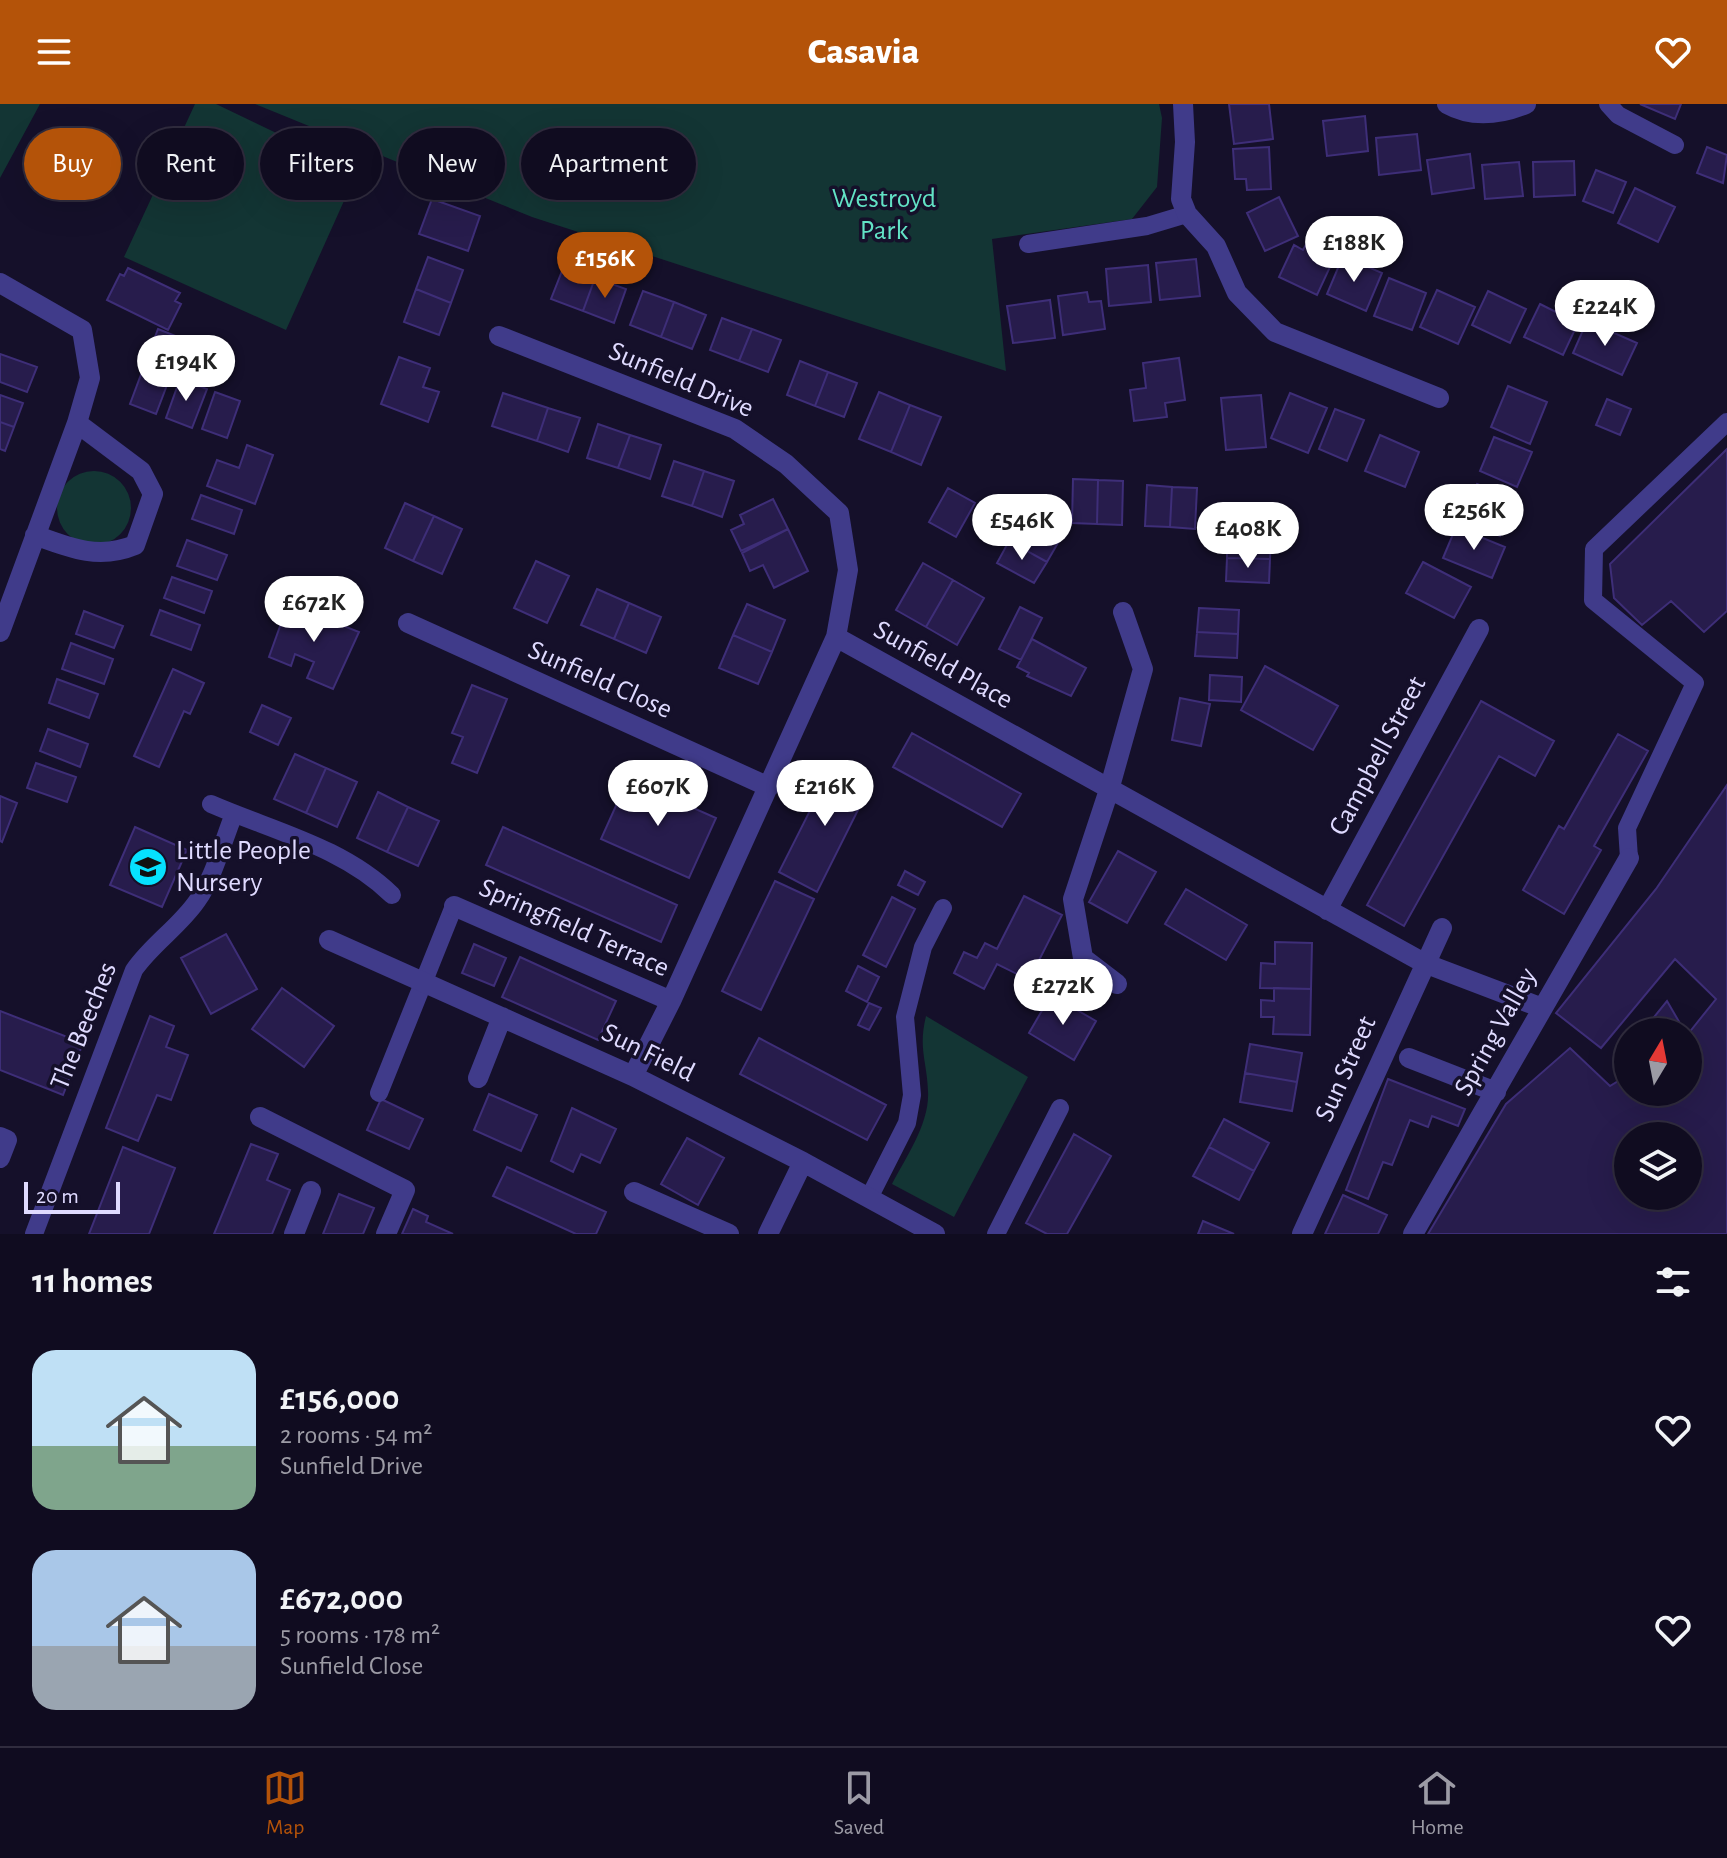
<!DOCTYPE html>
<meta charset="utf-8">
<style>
body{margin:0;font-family:"Alegreya Sans",sans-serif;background:#191529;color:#f1f3f6;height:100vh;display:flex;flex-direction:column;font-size:30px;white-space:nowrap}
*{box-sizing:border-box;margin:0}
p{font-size:26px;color:#9c9ba5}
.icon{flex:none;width:44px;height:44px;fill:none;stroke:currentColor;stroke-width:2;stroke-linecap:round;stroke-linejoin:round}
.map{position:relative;height:1130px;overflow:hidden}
.details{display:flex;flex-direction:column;background:#100c20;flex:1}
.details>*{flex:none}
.top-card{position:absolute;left:24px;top:24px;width:800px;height:72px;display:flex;gap:16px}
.needle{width:52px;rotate:10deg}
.controls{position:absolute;left:1614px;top:914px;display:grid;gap:16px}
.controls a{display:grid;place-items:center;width:88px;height:88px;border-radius:50%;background:#100c20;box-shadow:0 8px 32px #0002,0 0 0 2px #302c3e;font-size:40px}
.scale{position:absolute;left:24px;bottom:20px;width:96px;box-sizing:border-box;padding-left:8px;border:4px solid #dfdaff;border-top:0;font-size:22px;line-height:28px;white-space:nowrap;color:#dfdaff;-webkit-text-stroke:6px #15102a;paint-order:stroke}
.price{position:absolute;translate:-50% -68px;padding:0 18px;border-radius:28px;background:#fff;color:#222;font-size:26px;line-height:52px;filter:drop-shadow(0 2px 4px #0008)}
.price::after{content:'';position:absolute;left:50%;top:48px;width:24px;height:18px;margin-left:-12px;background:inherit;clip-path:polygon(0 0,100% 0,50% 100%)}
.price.selected{background:#b45309;color:#fff}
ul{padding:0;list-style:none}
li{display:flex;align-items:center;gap:24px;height:200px;padding:0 32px}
li span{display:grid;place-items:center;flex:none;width:224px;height:160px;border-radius:24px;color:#555}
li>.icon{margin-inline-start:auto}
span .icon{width:96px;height:96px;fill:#fffc;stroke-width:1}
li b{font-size:34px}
h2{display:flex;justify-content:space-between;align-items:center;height:96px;padding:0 32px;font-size:34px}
.tag{padding:0 28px;border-radius:36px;background:#100c20;box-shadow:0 8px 32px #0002,0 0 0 2px #302c3e;font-size:28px;line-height:72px}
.tag.selected{background:#b45309;color:#fff}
header{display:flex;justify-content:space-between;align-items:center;height:104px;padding:0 32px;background:#b45309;color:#fff;font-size:36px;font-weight:800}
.dock{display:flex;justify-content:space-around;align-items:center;height:112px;border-top:2px solid #302c3e;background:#100c20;font-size:22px;color:#9c9ba5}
.dock a{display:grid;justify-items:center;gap:4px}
.dock .selected{color:#b45309}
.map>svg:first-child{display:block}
.green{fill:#133534}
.building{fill:#271c4c;stroke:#3e2e78;stroke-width:2;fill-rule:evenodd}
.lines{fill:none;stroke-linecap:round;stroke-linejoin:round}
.service{stroke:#403b8a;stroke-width:18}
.minor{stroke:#403b8a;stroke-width:20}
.labels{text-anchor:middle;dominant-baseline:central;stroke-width:7;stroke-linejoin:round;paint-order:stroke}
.park-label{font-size:28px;fill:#62e2c5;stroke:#15102a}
.street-label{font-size:28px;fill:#dfdaff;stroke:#15102a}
.poi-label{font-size:28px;fill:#dfdaff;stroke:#15102a;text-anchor:start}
</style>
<header><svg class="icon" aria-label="menu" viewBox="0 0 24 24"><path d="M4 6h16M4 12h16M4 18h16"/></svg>Casavia<svg class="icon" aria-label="heart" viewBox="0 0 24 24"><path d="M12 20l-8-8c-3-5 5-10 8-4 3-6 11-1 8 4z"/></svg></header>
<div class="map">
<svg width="1727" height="1130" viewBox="0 0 1727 1130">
<rect width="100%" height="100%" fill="#15102a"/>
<!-- green -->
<path class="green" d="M0,0H40L0,74Z
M195,0H216L357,68L286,226L124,153Z
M255,0H1159L1162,14L1157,83L1132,115L992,135L1006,267L532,113Z
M57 404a37 37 0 1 1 74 0a37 37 0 1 1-74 0Z
M926,912L1028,973L954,1113L892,1080C906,1053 930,1019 928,987C927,957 918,945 926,912Z"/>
<!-- building -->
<path class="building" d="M1229,0H1269L1273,35L1234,40Z
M1640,0H1681L1675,15Z
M1365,12L1368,47L1327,52L1323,17Z
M1417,30L1421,66L1379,71L1376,34Z
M1269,43L1271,85L1247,86L1246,75H1235L1233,45Z
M1707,43L1727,51L1723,79L1697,69Z
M1470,50L1474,84L1432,90L1427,56Z
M1574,57L1575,91L1534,93L1533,58Z
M1519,58L1523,92L1485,95L1482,61Z
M1596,66L1626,78L1613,109L1583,97Z
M1635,84L1675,103L1658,138L1618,119Z
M1279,93L1298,132L1265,147L1247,109Z
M432,95L480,112L468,147L419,130Z
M1308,137L1336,150L1317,191L1279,173L1294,141L1303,146Z
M1343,152L1382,169L1366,207L1327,190Z
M428,153L463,166L451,199L416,185Z
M1196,155L1200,192L1160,196L1156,159Z
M1148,161L1151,198L1109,202L1106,165Z
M564,162L595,174L583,207L551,195Z
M128,164L180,189L175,197L181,200L168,226L107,196L120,170L124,172Z
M595,174L626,185L614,219L583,207Z
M1389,174L1426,189L1412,226L1374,212Z
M416,185L451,199L439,231L404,218Z
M1437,186L1475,203L1458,240L1420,223Z
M643,187L674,198L661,233L630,221Z
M1488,187L1526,205L1510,239L1472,221Z
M1087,188L1089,198L1101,197L1105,225L1063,231L1058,192Z
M1050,196L1055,234L1013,239L1007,202Z
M674,198L706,211L692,245L661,233Z
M1540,200L1578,219L1563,251L1524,233Z
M722,214L752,225L739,257L710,246Z
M1587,217L1637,239L1622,271L1573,249Z
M158,225L178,233L164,271L170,273L156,310L130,300Z
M752,225L781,236L768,268L739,257Z
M0,250L37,263L27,288L0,278Z
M399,253L430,264L423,283L439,288L428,318L381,300Z
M1179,254L1185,296L1165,299L1167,313L1134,317L1130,286L1146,284L1143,259Z
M800,257L828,268L815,302L787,291Z
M828,268L857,279L844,313L815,302Z
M180,275L207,285L192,324L166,314Z
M1508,282L1547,298L1530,340L1491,323Z
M215,288L240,297L227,334L202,325Z
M879,288L910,301L891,348L859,335Z
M503,289L548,304L537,337L492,322Z
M1290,289L1327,304L1308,349L1271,334Z
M0,291L23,299L14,323L0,318Z
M1261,291L1266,343L1226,346L1221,294Z
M1607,295L1631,305L1620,331L1596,321Z
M910,301L941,313L921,361L891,348Z
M548,304L580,314L568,348L537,337Z
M1335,305L1364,316L1347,357L1319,345Z
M0,318L14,323L5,347L0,345Z
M598,320L630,331L618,364L587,354Z
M630,331L661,341L650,375L618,364Z
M1380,331L1419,348L1405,383L1365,367Z
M1494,333L1532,348L1517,383L1480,367Z
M247,341L273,351L255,400L207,382L217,356L239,364Z
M1727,345V507L1704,528L1671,497L1642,521L1614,494L1610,460Z
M674,357L704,367L692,402L662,392Z
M704,367L734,377L722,413L692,402Z
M1073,375L1098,376L1097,420L1072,419Z
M1098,376L1123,377L1122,421L1097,420Z
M1477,380L1515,395L1500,432L1462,416Z
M1147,381L1172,383L1170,423L1145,422Z
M1172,383L1197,384L1195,425L1170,423Z
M948,384L975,399L956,433L929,418Z
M201,391L242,406L234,430L192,415Z
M773,395L788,425L741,447L731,426L744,420L740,411Z
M405,399L434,412L413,457L385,444Z
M434,412L462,425L442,470L413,457Z
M1022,415L1059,437L1047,458L1009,437Z
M1456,423L1505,443L1492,474L1443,454Z
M788,425L808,467L774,484L763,461L750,467L742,449Z
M1227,431L1271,433L1270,455L1227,454Z
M187,436L227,451L217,476L177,462Z
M1009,437L1047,458L1034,479L997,459Z
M1227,454L1270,455L1269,479L1226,477Z
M536,457L569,472L547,519L514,504Z
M1423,458L1471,483L1454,514L1406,489Z
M923,459L953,476L926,523L896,506Z
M172,473L212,487L204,509L164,494Z
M953,476L984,494L957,541L926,523Z
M597,485L629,499L614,535L581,521Z
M629,499L661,513L646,549L614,535Z
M288,500L359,528L333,585L307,574L314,558L295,550L291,562L269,553Z
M747,500L785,516L772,548L733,531Z
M1020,503L1042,514L1021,556L999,545Z
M1199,504L1239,506L1238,530L1197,528Z
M160,506L200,521L191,546L151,531Z
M84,507L123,522L114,544L76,530Z
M1197,528L1238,530L1237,554L1195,552Z
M733,531L772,548L758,580L719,564Z
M1032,535L1086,564L1071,592L1027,572L1029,569L1017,563Z
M71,539L113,555L104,580L62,565Z
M1265,562L1338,602L1313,646L1241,606Z
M173,565L204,579L190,610L184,607L159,663L134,652Z
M1210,571L1242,573L1241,598L1209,596Z
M57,575L98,590L89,614L49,599Z
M472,581L507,595L477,669L452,659L463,633L452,629Z
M1180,594L1210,600L1201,642L1172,636Z
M1481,597L1554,637L1535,672L1499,652L1404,822L1367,801Z
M262,601L291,614L278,641L250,628Z
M48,625L88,640L80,663L40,647Z
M912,629L1021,690L1002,723L893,663Z
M1618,630L1648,647L1594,742L1601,746L1564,810L1523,786L1559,722L1564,725Z
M295,650L326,664L306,709L274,695Z
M36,659L76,673L67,698L27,684Z
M833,661L871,680L817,788L779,768Z
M326,664L357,678L337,723L306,709Z
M628,675L716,714L689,774L601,735Z
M1727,681V1130H1428L1506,1000L1570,944L1610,982L1628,971V988H1688V930L1716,895L1675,855L1601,944L1556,909L1656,785ZM1628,1032H1688V1092H1628Z
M378,688L408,703L387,748L357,734Z
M0,692L17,699L2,738L0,737Z
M408,703L439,717L418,762L387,748Z
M135,723L187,746L162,803L110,781Z
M503,723L677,801L661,838L486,761Z
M1118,747L1156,768L1127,819L1089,798Z
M905,767L925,778L918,791L898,781Z
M775,777L814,795L761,906L722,887Z
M1186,785L1247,821L1226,856L1165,820Z
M1024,792L1062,811L1029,876L997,860L984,885L954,869L964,848L977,854L985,839L997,845Z
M892,793L915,805L886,863L863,851Z
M226,830L257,885L211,910L181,854Z
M1275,838L1312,839L1311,885L1260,884L1261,859L1275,860Z
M474,840L506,854L494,882L462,869Z
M520,853L616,897L598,936L502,893Z
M858,862L879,873L867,898L846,887Z
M282,884L334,922L304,963L252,925Z
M1274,884L1311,885L1310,931L1273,930L1274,913H1261V896L1274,897Z
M1051,891L1096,917L1074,956L1029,929Z
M1667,897L1685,928H1642Z
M869,899L881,904L869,926L858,921Z
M0,907L83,939L63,991L0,966Z
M150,912L174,922L166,943L188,951L171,996L157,991L138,1037L106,1024Z
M759,934L886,1001L867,1036L740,970Z
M1250,940L1302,949L1297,978L1245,969Z
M1245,969L1297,978L1292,1007L1240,998Z
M1388,975L1465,1005L1458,1022L1432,1012L1428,1023L1410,1016L1392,1061L1383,1058L1368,1095L1346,1086Z
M489,990L537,1011L521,1047L474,1026Z
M381,995L423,1015L409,1045L367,1026Z
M572,1004L616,1025L600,1059L581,1050L573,1068L551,1057Z
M1224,1015L1269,1039L1254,1067L1209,1043Z
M1074,1030L1111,1052L1067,1130H1047L1026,1119Z
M687,1034L724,1054L698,1101L661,1080Z
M251,1040L278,1050L267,1076L290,1086L272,1130H214Z
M123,1043L175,1064L149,1130H89Z
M1209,1043L1254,1067L1239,1096L1193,1072Z
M507,1063L606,1108L596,1130H576L493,1092Z
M339,1090L374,1104L363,1130H323Z
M1343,1091L1387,1111L1378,1130H1325Z
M413,1105L428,1112L426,1118L453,1130H402Z
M1203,1117L1234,1130H1198Z"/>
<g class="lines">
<!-- service -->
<path class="service" d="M1608,0L1618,11L1675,41
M1028,140L1147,122L1187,110
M211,700C273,727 343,743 392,791
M1629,754L1627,724L1695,579L1593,496L1594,445L1727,318
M379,989L454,802
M869,1094L907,1019L912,991L905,913L923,843L943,804
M34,1130L134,866C152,840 179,823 197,797C214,773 223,737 234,710
M996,1130L1060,1004"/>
<!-- minor -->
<path class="minor" d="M1183,0L1185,38L1181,95L1187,110L1216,142L1237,189L1275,228L1439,294
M1447,0C1472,14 1499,11 1526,0
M0,179L82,226L90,274L77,319L0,528
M499,232L735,325L786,360L839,409L848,466L836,533
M35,431C70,444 99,456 135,441L153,390L141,367L77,319
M408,519L769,683
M454,802L671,897
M1327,806L1479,525
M329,836L633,972L803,1058L935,1130
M1117,880L1083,854L1073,795L1109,686L1143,565L1123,508
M1409,954L1496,988
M633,972L671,897L836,533L1424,859L1540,903
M478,974L502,913
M260,1013L405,1086L386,1130
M0,1033L7,1036L0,1054
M634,1088L729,1130
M294,1130L311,1087
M768,1130L803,1058
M1302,1130L1442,824
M1413,1130L1629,754"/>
</g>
<!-- icons -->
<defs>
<symbol id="school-disc" viewBox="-11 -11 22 22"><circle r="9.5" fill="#06e1ff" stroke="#15102a"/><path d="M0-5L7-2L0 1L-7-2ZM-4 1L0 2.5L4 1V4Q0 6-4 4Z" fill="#111"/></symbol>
</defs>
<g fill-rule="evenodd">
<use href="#school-disc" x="126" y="741" width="44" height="44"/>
</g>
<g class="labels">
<!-- park labels -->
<g class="park-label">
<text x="884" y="95">Westroyd<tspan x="884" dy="32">Park</tspan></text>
</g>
<!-- street labels -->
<g class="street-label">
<text transform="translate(681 276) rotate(23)">Sunfield Drive</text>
<text transform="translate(943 561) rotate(29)">Sunfield Place</text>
<text transform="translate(600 576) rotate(24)">Sunfield Close</text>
<text transform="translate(1378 652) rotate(-62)">Campbell Street</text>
<text transform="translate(574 824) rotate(24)">Springfield Terrace</text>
<text transform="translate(84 922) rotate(-68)">The Beeches</text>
<text transform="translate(1496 928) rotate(-61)">Spring Valley</text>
<text transform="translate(648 949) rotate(26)">Sun Field</text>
<text transform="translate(1346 965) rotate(-66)">Sun Street</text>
</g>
<!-- poi labels -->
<g class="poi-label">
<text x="176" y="747">Little People<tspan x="176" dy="32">Nursery</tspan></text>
</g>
</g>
</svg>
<div class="controls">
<a><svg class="needle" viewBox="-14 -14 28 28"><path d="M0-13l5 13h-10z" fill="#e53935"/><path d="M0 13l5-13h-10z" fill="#9c9ba5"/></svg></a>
<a><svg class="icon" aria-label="layers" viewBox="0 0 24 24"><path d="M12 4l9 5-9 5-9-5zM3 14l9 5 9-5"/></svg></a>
</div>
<div class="scale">20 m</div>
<b class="price" style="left:1354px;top:180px">£188K</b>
<b class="price selected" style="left:605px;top:196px">£156K</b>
<b class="price" style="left:1605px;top:244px">£224K</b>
<b class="price" style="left:186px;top:299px">£194K</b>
<b class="price" style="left:1474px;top:448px">£256K</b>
<b class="price" style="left:1022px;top:458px">£546K</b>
<b class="price" style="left:1248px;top:466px">£408K</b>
<b class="price" style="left:314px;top:540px">£672K</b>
<b class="price" style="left:658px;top:724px">£607K</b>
<b class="price" style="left:825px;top:724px">£216K</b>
<b class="price" style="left:1063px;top:923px">£272K</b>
<div class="top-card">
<a class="tag selected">Buy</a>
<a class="tag">Rent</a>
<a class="tag">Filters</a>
<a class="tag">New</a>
<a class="tag">Apartment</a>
</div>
</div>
<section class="details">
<h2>11 homes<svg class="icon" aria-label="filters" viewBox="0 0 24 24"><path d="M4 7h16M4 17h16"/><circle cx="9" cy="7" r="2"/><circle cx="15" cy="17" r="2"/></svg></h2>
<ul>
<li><span style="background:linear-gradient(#bfe0f5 60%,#7fa58c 0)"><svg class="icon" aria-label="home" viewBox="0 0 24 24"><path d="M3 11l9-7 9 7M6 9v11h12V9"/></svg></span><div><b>£156,000</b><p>2 rooms · 54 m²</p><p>Sunfield Drive</p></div><svg class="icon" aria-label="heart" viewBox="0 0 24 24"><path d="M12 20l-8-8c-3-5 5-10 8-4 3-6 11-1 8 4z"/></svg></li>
<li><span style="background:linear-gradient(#a9c7e8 60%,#9aa5b1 0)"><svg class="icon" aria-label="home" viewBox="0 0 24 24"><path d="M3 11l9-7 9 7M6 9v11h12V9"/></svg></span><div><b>£672,000</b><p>5 rooms · 178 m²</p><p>Sunfield Close</p></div><svg class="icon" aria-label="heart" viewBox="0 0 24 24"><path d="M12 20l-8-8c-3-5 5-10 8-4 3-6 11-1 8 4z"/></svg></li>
</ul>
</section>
<nav class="dock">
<a class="selected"><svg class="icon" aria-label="map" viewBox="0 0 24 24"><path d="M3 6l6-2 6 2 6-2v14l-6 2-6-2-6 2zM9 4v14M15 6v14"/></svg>Map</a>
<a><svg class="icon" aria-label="saved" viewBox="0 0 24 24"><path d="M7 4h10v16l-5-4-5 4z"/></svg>Saved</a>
<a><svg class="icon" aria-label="home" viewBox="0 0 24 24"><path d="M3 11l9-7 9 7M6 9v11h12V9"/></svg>Home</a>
</nav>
